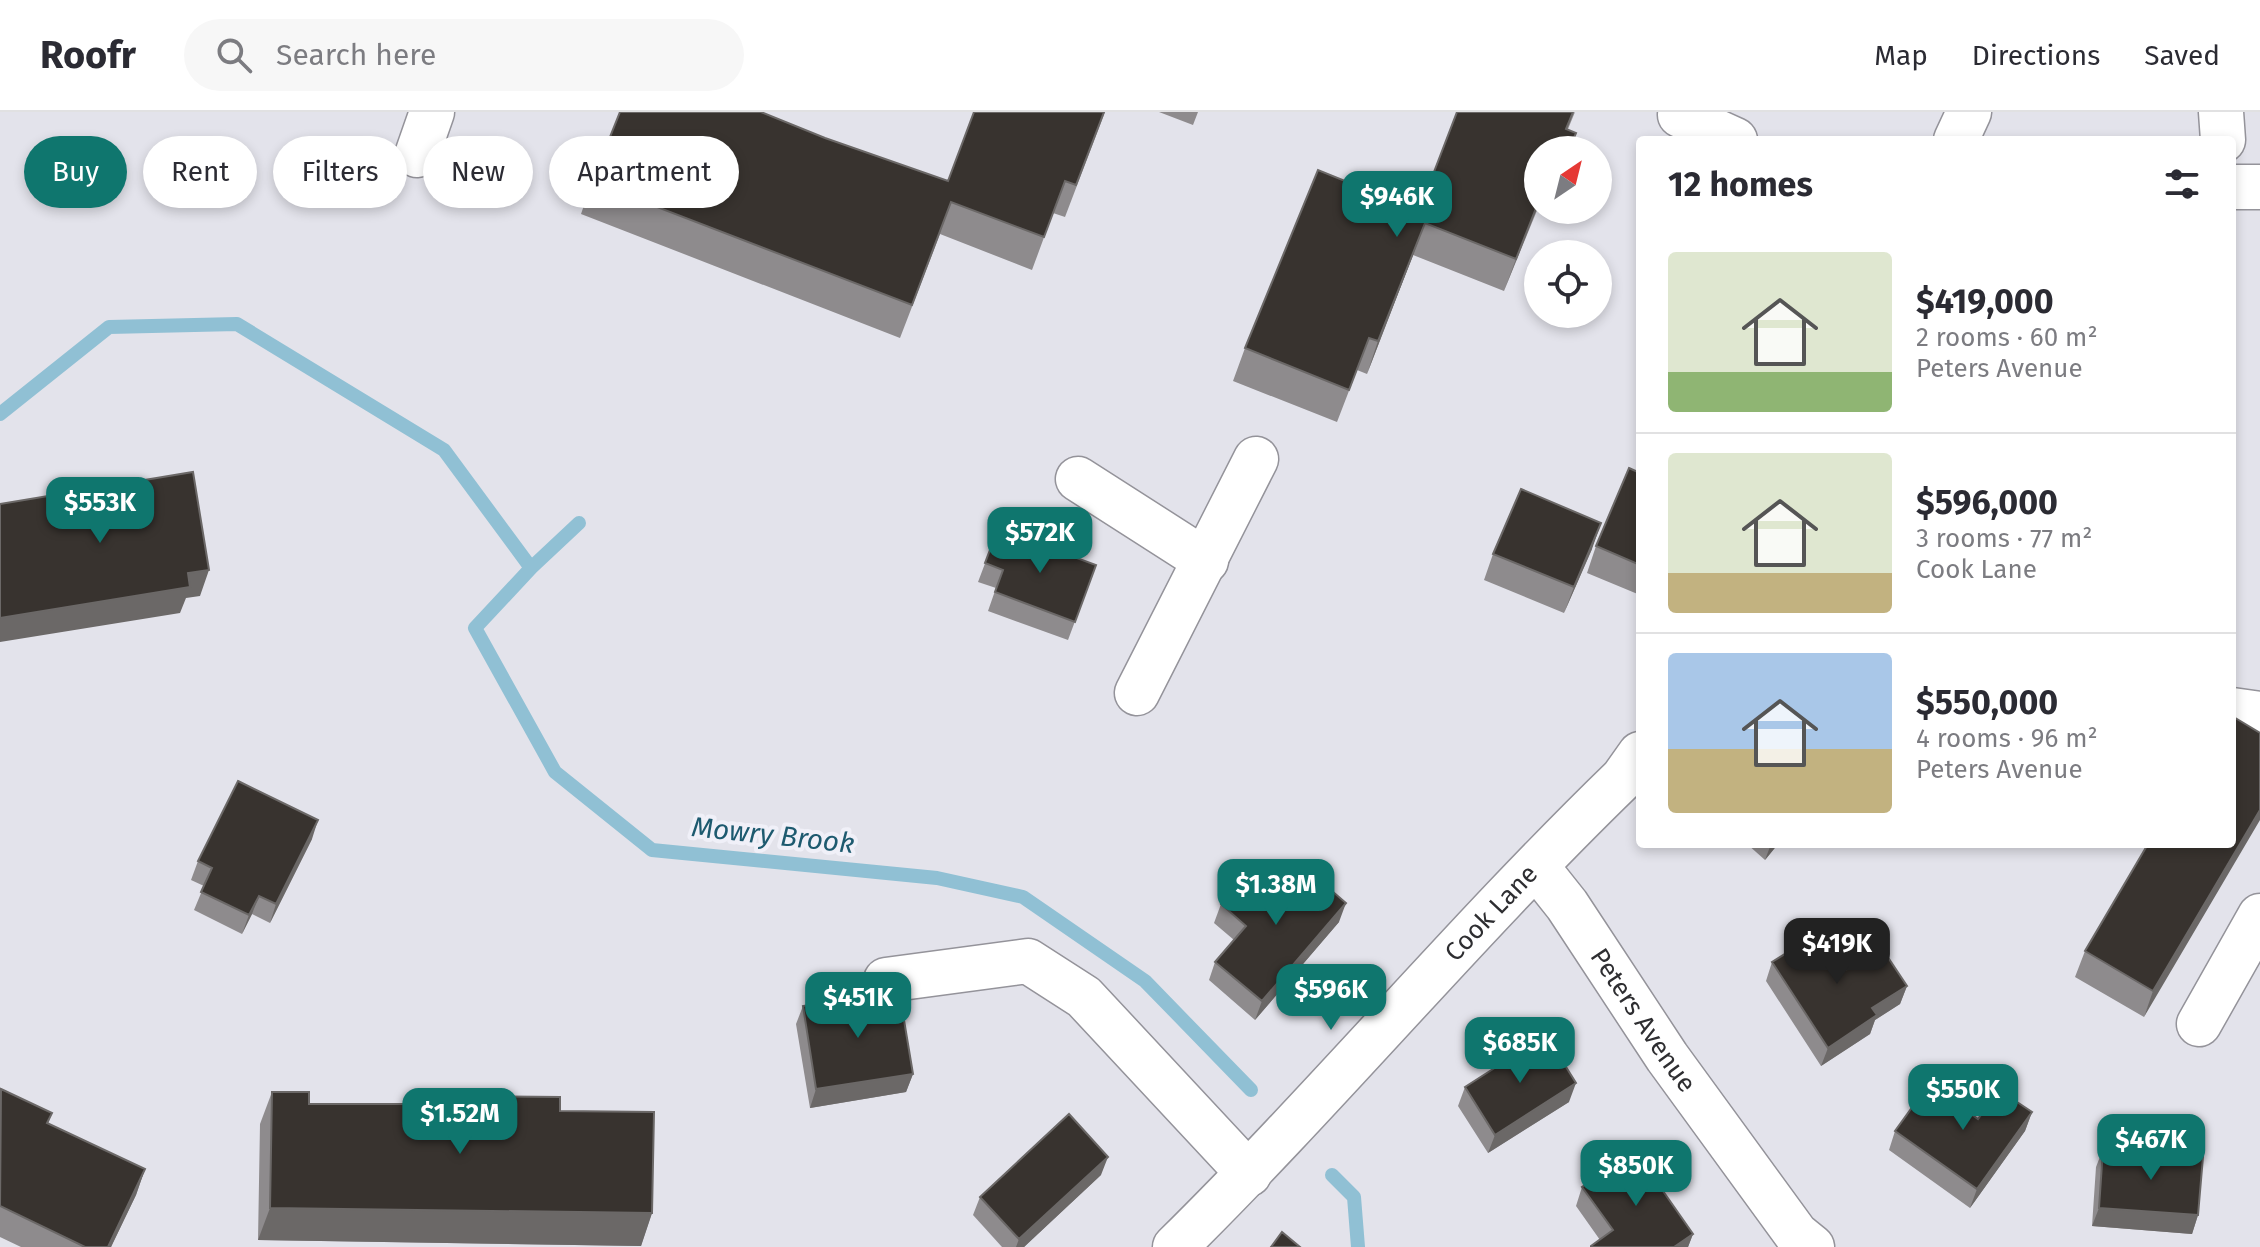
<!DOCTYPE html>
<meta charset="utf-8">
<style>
body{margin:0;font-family:"Fira Sans",sans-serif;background:#f7f7f7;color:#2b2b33;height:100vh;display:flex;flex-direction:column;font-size:30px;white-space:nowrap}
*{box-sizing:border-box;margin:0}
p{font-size:26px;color:#7c7c81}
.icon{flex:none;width:44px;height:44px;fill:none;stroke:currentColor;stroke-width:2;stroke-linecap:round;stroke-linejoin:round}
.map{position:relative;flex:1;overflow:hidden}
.drawer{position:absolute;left:1636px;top:24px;width:600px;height:712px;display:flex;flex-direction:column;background:#fff;border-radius:8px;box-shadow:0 4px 12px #0003}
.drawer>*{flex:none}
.guide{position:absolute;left:24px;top:24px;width:760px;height:72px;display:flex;gap:16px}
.needle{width:52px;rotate:35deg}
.buttons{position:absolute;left:1524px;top:24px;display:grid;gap:16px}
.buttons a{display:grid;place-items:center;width:88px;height:88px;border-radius:50%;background:#fff;box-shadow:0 4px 12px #0003;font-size:40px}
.price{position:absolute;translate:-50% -68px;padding:0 18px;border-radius:16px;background:#0f766e;color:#fff;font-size:26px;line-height:52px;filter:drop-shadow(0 2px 4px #0008)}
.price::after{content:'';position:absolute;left:50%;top:48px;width:24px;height:18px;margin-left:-12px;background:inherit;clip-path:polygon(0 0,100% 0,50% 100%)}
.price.selected{background:#222;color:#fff}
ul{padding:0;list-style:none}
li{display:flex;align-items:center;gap:24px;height:200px;padding:0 32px}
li+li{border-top:2px solid #e1e1e2}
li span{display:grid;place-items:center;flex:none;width:224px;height:160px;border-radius:8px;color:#555}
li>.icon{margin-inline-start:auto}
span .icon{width:96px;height:96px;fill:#fffc;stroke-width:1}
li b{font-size:34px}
h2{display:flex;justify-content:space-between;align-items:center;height:96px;padding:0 32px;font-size:34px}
.tag{padding:0 28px;border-radius:36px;background:#fff;box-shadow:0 4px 12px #0003;font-size:28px;line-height:72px}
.tag.selected{background:#0f766e;color:#fff}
header{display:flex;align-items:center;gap:48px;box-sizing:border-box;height:112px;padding:0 40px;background:#fff;border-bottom:2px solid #e1e1e2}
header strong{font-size:38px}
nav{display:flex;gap:44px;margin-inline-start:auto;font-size:28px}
.search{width:560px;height:72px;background:#f7f7f7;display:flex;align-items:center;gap:20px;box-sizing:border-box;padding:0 28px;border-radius:44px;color:#7c7c81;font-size:30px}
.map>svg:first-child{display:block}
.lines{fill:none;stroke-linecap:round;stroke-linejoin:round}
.stream{stroke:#90c0d4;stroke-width:14}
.minor-casing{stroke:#94939a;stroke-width:47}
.minor{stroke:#fff;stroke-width:44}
.wall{fill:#8e8b8d}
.shaded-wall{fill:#6b6867}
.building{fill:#38332f;stroke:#6b6867;stroke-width:2}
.labels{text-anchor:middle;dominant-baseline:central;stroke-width:8;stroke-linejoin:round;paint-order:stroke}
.street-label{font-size:26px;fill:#2e2e31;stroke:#f0f0f8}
.water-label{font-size:28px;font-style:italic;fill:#1d5a6f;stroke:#f0f0f8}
</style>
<header>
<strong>Roofr</strong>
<div class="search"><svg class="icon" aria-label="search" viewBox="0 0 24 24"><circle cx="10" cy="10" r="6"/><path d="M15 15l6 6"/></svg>Search here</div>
<nav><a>Map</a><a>Directions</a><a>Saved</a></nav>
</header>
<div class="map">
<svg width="2260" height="1135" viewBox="0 0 2260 1135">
<rect width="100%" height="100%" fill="#e3e3eb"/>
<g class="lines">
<!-- stream -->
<path class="stream" d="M0,302L109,215L237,212L444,338L531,456
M579,411L531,456L475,516L555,660L652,738L937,766L1023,785L1145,869L1251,978
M1332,1063L1354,1085L1358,1135"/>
<defs>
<g id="minor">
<path d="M2221,0L2223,28"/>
<path d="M1680,3L1735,28"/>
<path d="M1956,28L1969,0"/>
<path d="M417,43L432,0"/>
<path d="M2232,75H2260"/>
<path d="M1078,367L1206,449"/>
<path d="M1137,581L1256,347"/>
<path d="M2232,598L2260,602"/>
<path id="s1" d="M1536,754L1567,793L1667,945L1796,1122L1812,1135"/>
<path d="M886,868L1028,849L1084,885L1249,1062"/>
<path d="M2199,912L2260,804"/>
<path id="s2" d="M1175,1135C1329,983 1467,817 1623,666L1640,642"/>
</g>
</defs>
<!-- minor casing -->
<use href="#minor" class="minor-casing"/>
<!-- minor -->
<use href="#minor" class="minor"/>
</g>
<!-- wall -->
<path class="wall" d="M1105,0L1065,105L1053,101L1032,158L940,122L900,226L581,102L592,70L825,26L948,69Z
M1159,0H1198L1193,13Z
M1575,0L1568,17L1538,38V96L1504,179L1413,143L1367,262L1357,258L1337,310L1233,269L1245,236L1419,99Z
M1640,361V483L1587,461L1596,434Z
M998,417L1096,453L1068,528L988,499L996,476L978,470Z
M1592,437L1564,501L1484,468L1493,442Z
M2260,621L2144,905L2075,865L2085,839Z
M312,727L270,811L252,802L242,822L194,798L204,774L191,768L198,749Z
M1747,732H1778L1765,748Z
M1270,782L1339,810L1255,908L1209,868L1215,850L1234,828L1214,811L1221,792Z
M1772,850L1847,857L1907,874L1900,892L1875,908L1870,922L1821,954L1766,869Z
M803,894L913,962L906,980L810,996L796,912Z
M1465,975L1569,990L1488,1041L1458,994Z
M0,980L52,1001L48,1012L145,1057L136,1083L111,1135H21L0,1125Z
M272,980L309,992H447L449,984L560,999L652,1101L641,1134L258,1128L260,1012Z
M2032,1000L2025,1019L1970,1096L1889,1038L1895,1019Z
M2103,1037L2198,1103L2192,1122L2092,1114L2096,1055Z
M1101,1063L1024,1135H1002L973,1103L980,1085Z
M1582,1075L1693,1122L1688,1135H1590L1600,1128L1576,1094Z"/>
<!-- shaded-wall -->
<path class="shaded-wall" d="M1538,91V93L1504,179L1516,147Z
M1425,111L1413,143L1367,262L1378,229Z
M1601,411L1592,437L1564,501L1574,475Z
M209,458L200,484L186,486L180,501L0,530V506L188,461Z
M2260,698V708L2144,905L2153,879Z
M318,708L312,727L270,811L276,792Z
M1771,732H1778L1765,748Z
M259,784L252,802L242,822L249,803Z
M1346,791L1339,810L1255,908L1262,889Z
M1907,874L1900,892L1875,908L1870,922L1821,954L1828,936L1872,896Z
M913,962L906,980L810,996L816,977Z
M1576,971L1569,990L1488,1041L1495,1023Z
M2032,1000L2025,1019L1970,1096L1977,1077Z
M1108,1045L1101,1063L1024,1135H1016L1019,1127Z
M145,1057L136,1083L111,1135H108Z
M270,1096L652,1101L641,1134L258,1128Z
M2099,1096L2198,1103L2192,1122L2092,1114Z
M1693,1122L1688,1135H1674Z"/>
<!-- building -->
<path class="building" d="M620,0H761L825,26L948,69L974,0H1104L1076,73L1065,69L1044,125L951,90L912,193L592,70Z
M1457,0H1573L1566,17L1576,21L1569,38H1538V91L1516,147L1425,111L1378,229L1369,226L1349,278L1245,236L1318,58L1419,99Z
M1629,356L1640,361V453L1596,434Z
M193,360L209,458L188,461L190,475L0,506V392Z
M1521,377L1601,411L1574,475L1493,442Z
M998,417L1096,453L1075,510L995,480L1003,458L985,451Z
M2232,604L2260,621V698L2153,879L2085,839L2148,732H2232Z
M238,669L318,708L276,792L259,784L249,803L201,780L212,756L198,749Z
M1297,749L1346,791L1262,889L1215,850L1246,814L1221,792L1247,761L1270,782Z
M1822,819L1847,857L1881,835L1907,874L1872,896L1877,903L1828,936L1772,850Z
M899,878L913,962L816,977L803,894Z
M1546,923L1576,971L1495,1023L1465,975Z
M1929,972L1978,1007L1999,978L2032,1000L1977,1077L1895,1019Z
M1,977L52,1001L47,1011L145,1057L108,1135H85L0,1094Z
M272,980H309V992H449V984L560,985V999L654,1000L652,1101L270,1096Z
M1069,1002L1108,1045L1019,1127L980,1085Z
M2103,1037L2203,1045L2198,1103L2099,1096Z
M1635,1039L1693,1122L1674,1135H1591V1134L1613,1118L1582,1075Z
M1282,1120L1300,1135H1271Z"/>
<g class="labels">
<!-- street labels -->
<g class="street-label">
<text stroke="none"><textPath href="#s2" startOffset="460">Cook Lane</textPath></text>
<text stroke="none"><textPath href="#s1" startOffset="188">Peters Avenue</textPath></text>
</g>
<!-- water labels -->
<g class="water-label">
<text transform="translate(773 723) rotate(6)">Mowry Brook</text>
</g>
</g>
</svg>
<div class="buttons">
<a><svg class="needle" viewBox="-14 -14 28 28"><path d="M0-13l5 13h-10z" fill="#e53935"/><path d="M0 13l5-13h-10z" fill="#7c7c81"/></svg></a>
<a><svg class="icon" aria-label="locate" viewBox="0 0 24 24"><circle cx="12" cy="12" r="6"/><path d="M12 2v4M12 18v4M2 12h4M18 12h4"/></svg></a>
</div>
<b class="price" style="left:1397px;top:127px">$946K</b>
<b class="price" style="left:100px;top:433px">$553K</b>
<b class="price" style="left:1040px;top:463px">$572K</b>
<b class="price" style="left:1276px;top:815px">$1.38M</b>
<b class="price selected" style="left:1837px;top:874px">$419K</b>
<b class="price" style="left:1331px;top:920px">$596K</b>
<b class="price" style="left:858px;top:928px">$451K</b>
<b class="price" style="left:1520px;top:973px">$685K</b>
<b class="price" style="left:1963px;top:1020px">$550K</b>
<b class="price" style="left:460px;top:1044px">$1.52M</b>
<b class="price" style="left:2151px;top:1070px">$467K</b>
<b class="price" style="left:1636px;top:1096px">$850K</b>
<div class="guide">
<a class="tag selected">Buy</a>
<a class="tag">Rent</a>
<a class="tag">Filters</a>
<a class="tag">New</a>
<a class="tag">Apartment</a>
</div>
<section class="drawer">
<h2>12 homes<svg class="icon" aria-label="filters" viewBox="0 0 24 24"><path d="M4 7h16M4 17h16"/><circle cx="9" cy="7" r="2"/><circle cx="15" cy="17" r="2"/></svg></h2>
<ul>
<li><span style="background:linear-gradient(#dfe7d0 75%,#8fb573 0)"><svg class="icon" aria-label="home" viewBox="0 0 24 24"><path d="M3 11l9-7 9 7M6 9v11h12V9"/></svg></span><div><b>$419,000</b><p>2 rooms · 60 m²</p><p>Peters Avenue</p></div></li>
<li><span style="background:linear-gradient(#dfe7d0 75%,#c2b280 0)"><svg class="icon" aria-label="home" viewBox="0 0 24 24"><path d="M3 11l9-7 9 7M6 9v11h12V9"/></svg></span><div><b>$596,000</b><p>3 rooms · 77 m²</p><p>Cook Lane</p></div></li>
<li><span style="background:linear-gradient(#a9c7e8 60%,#c2b280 0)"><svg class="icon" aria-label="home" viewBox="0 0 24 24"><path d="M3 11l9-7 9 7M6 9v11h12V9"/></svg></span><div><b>$550,000</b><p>4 rooms · 96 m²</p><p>Peters Avenue</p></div></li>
</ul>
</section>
</div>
